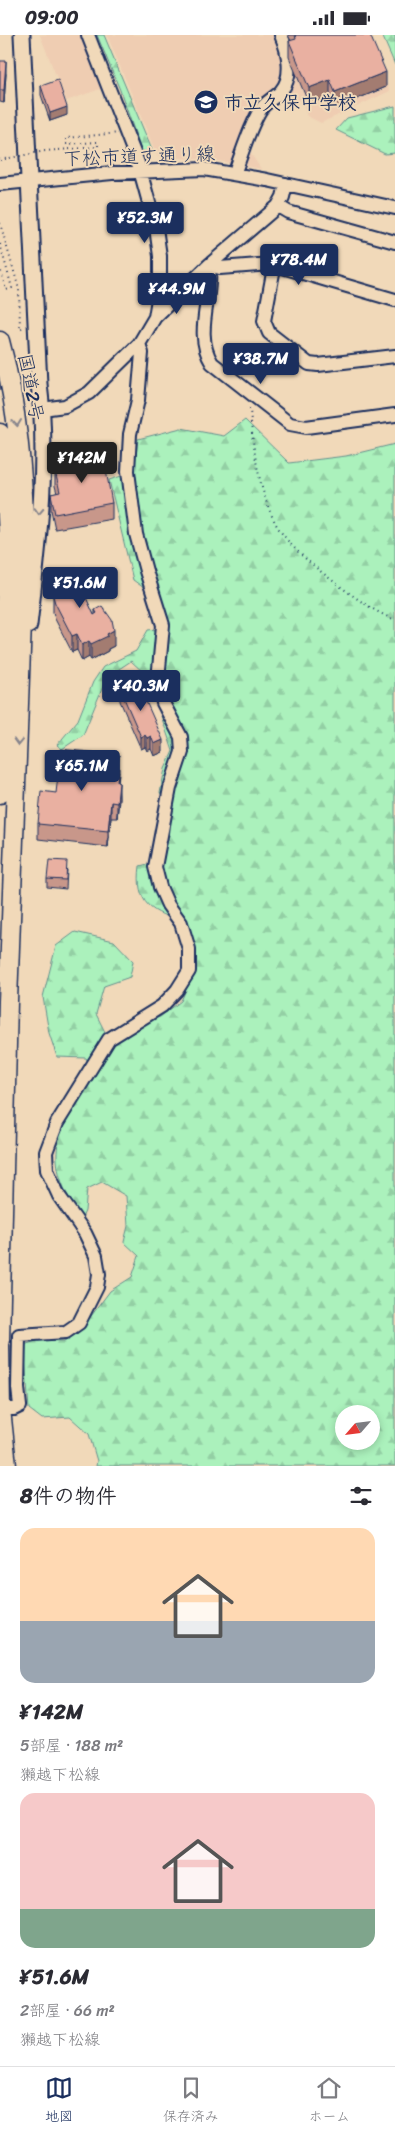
<!DOCTYPE html>
<html lang="ja">
<meta charset="utf-8">
<style>
body{margin:0;font-family:Sriracha,"Klee One",sans-serif;background:#f2f2f3;color:#2b2b33;height:100vh;display:flex;flex-direction:column;font-size:19px;white-space:nowrap}
*{box-sizing:border-box;margin:0}
p{font-size:16px;color:#7c7c81}
.icon{flex:none;width:28px;height:28px;fill:none;stroke:currentColor;stroke-width:2;stroke-linecap:round;stroke-linejoin:round}
.map{position:relative;height:1431px;overflow:hidden}
.drawer{display:flex;flex-direction:column;background:#fff;flex:1}
.drawer>*{flex:none}
.needle{width:32px;rotate:242deg}
.tools{position:absolute;left:335px;top:1370px;display:grid;gap:10px}
.tools a{display:grid;place-items:center;width:45px;height:45px;border-radius:50%;background:#fff;box-shadow:0 2px 8px #0003;font-size:25px}
.price{position:absolute;translate:-50% -42px;padding:0 11px;border-radius:5px;background:#1b2f5e;color:#fff;font-size:16px;line-height:32px;filter:drop-shadow(0 1px 2px #0008)}
.price::after{content:'';position:absolute;left:50%;top:30px;width:15px;height:11px;margin-left:-8px;background:inherit;clip-path:polygon(0 0,100% 0,50% 100%)}
.price.active{background:#222;color:#fff}
ul{padding:0;list-style:none}
li{display:grid;align-content:center;gap:10px;height:265px;padding:0 20px}
li span{display:grid;place-items:center;height:155px;border-radius:15px;color:#555}
li>.icon{margin-inline-start:auto}
span .icon{width:90px;height:90px;fill:#fffc;stroke-width:1}
li b{font-size:21px}
h2{display:flex;justify-content:space-between;align-items:center;height:60px;padding:0 20px;font-size:21px}
.status{display:flex;justify-content:space-between;align-items:center;height:35px;padding:0 25px;background:#fff;direction:ltr}
.status svg{height:14px;fill:currentColor}
.tab-bar{display:flex;justify-content:space-around;align-items:center;height:70px;border-top:1px solid #e1e1e2;background:#fff;font-size:14px;color:#7c7c81}
.tab-bar a{display:grid;justify-items:center;gap:2px}
.tab-bar .active{color:#1b2f5e}
.map>svg:first-child{display:block}
.built{fill:#efcdb2}
.forest{fill:url(#forest-firs);stroke:#63908d;fill-rule:evenodd}
.lines{fill:none;stroke-linecap:round;stroke-linejoin:round}
.minor-casing{stroke:#1b2f5e;stroke-width:16}
.major-casing{stroke:#1b2f5e;stroke-width:19}
.highway-casing{stroke:#1b2f5e;stroke-width:21}
.path{stroke:#1b2f5e;stroke-width:2;stroke-dasharray:1 4;stroke-linecap:butt}
.minor{stroke:#f1d9b9;stroke-width:12}
.major{stroke:#f1d9b9;stroke-width:15}
.highway{stroke:#f1d9b9;stroke-width:18}
.path-bridge{stroke:#1b2f5e;stroke-width:2;stroke-dasharray:1 4;stroke-linecap:butt}
.wall{fill:#c8978a;stroke:#1b2f5e}
.shaded-wall{fill:#a37b71;stroke:#1b2f5e}
.building{fill:#e9b0a1;stroke:#1b2f5e}
.oneway{stroke:#86848c}
.labels{text-anchor:middle;dominant-baseline:central;stroke-width:4;stroke-linejoin:round;paint-order:stroke}
.poi-label{font-size:19px;font-weight:bold;fill:#1b2f5e;stroke:#f1d9b9;text-anchor:start}
.street-label{font-size:19px;fill:#1b2f5e;stroke:#f1d9b9}
</style>
<div class="status"><b>09:00</b><svg viewBox="0 0 49 12"><path d="M0 12V9h3v3zM5 12V6h3v6zM10 12V3h3v9zM15 12V0h3v12zM26 1h20v11H26zM47 4h2v5h-2z"/></svg></div>
<div class="map">
<svg width="395" height="1431" viewBox="0 0 395 1431">
<defs>
<pattern id="forest-firs" width="22" height="20" patternUnits="userSpaceOnUse" patternTransform="scale(1.25)"><rect width="22" height="20" fill="#abf1bc"/><path d="M5 1l3.5 6h-7zM16 11l3.5 6h-7z" fill="#93cfa4"/></pattern>
</defs>
<rect width="100%" height="100%" fill="#f1d9b9"/>
<filter id="ink" filterUnits="userSpaceOnUse"><feTurbulence type="fractalNoise" baseFrequency=".02" numOctaves="2"/><feDisplacementMap in="SourceGraphic" scale="10" xChannelSelector="R" yChannelSelector="G"/><feConvolveMatrix kernelMatrix="1 2 1 2 8 2 1 2 1" color-interpolation-filters="sRGB"/></filter>
<g filter="url(#ink)">
<!-- built -->
<path class="built" d="M40,0H82L103,53L66,66Z
M107,0H366L390,56L321,88L307,81L303,70L293,63L284,62L263,79L249,116L261,134L213,125L160,122L156,118Z"/>
<!-- forest -->
<path class="forest" d="M97,0H104L152,115L149,119L141,115L120,55Z
M382,0H395V30Z
M395,71V118L385,119L336,95L347,83Z
M245,385L289,428L346,421L395,409V1431H96L97,1426L89,1399L70,1382L42,1384L29,1374L24,1310L39,1305L64,1306L79,1297L110,1256L132,1242L139,1221L124,1207L128,1191L126,1161L102,1147L87,1154L85,1176L82,1183C39,1124 57,1094 93,1038L86,1023L57,1022L49,998L43,962L56,911L75,897L114,906L133,926L130,942L104,951L96,979L105,997L119,1003L139,989L160,982L181,966L195,934L194,907L185,886C151,879 135,868 140,831L163,825L170,796L171,771L160,758L165,734L173,716L159,675L144,638L131,626L119,634L104,649L83,700L62,714L57,710L78,685L93,647L103,632L136,616L148,595L167,593L158,563L133,545L109,445L134,437L138,404L181,393L224,401ZM344,1379H371V1406H344Z"/>
<g class="lines">
<defs>
<path id="minor" d="M88,0L138,128L156,193L160,221V252L155,282
M234,139C242,119 248,96 259,77C264,67 274,64 281,56C294,41 288,16 281,0
M0,149L112,138L204,134L267,145L395,173
M278,171L288,177L395,207
M272,229L273,238L264,286L269,298L309,329L318,330L395,321
M395,265L272,229L220,233L209,230C213,263 193,298 212,328L290,389L306,392L395,380
M42,374L65,371L89,358L139,309L155,282L209,230L278,171L283,162L286,149
M0,1374H14L20,1371L18,1353L19,1300L66,1297L79,1288L97,1252L99,1239L96,1221L85,1198L59,1161L47,1135L46,1117L57,1088L109,1004L162,971L177,955L189,936V914L181,888L168,870L160,852L155,832L170,753L182,717L181,702L163,668L158,645L163,590L146,536L136,499L128,436L130,399L138,365L142,318L139,309"/>
<path id="major" d="M22,0L39,349C49,426 38,512 29,590"/>
<path id="highway" d="M0,306C18,372 23,438 25,506L8,966L0,1305
M0,398L5,439L8,503L0,759
M0,1311L1,1374L7,1431"/>
</defs>
<!-- minor casing -->
<use href="#minor" class="minor-casing"/>
<!-- major casing -->
<use href="#major" class="major-casing"/>
<!-- highway casing -->
<use href="#highway" class="highway-casing"/>
<!-- path -->
<path class="path" d="M0,188L19,254L20,294L22,293
M0,209L12,253L6,255L0,233
M250,373C252,409 259,459 277,491C291,514 316,533 337,549C356,563 373,576 395,585"/>
<!-- minor -->
<use href="#minor" class="minor"/>
<!-- major -->
<use href="#major" class="major"/>
<!-- highway -->
<use href="#highway" class="highway"/>
<!-- path-bridge -->
<path class="path-bridge" d="M0,125L45,116L98,112V107L66,109V103L119,98"/>
</g>
<!-- wall -->
<path class="wall" d="M288,0H370L386,52L335,73L330,61L309,69L289,22V6H291Z
M0,26L6,39L4,68L0,67Z
M41,51L67,80L50,86L41,60Z
M81,416L112,468V484L55,494L51,475V459L57,458L55,451V436L61,434V430L81,425Z
M84,555V559L94,580L95,579V575L114,611L108,614V616L91,625L89,622L82,626L77,615L72,617L55,584L53,577V561Z
M120,654L163,717L154,721L151,714L147,716L145,712L141,714L120,666Z
M119,736L118,748L119,764L117,783H111L108,812L38,804V789L56,758Z
M67,835L66,854L47,852V844Z"/>
<!-- shaded-wall -->
<path class="shaded-wall" d="M6,26V39L4,68V55Z
M386,37V52L335,73V57Z
M330,45V61L309,69V53Z
M67,72V80L50,86V78Z
M84,539V555L83,572V556Z
M114,595V611L108,614V616L91,625V609Z
M77,599V615L72,617V601Z
M89,606V622L82,626V610Z
M145,700V712L141,714V702Z
M151,701V714L147,716V703Z
M163,705V717L154,721V709Z
M119,720V736L117,763V747Z
M119,748V764L117,783V768Z
M111,767V783L108,812V796Z"/>
<!-- building -->
<path class="building" d="M295,0H370L386,37L335,57L330,45L309,53L289,6L296,4Z
M0,26H6L4,55H0Z
M58,45L67,72L50,78L41,51Z
M81,416L103,419L112,468L55,479L51,459L60,457L55,436L62,434L61,430L83,425Z
M54,536L84,539L83,556L94,580L97,578L95,575L102,571L112,585L114,595L107,599L108,601L91,609L89,606L82,610L77,599L72,601L55,568L53,561Z
M137,646L163,705L154,709L151,701L147,703L145,700L141,702L120,654Z
M61,714L119,720L117,747L119,748L117,768L111,767L108,796L38,789L41,756L56,758Z
M49,825L67,826L66,845L47,844Z"/>
<!-- one-way arrows -->
<defs><path id="oneway-chevron" d="M-2-3.5L2.5 0L-2 3.5" fill="none" stroke-width="1.6" stroke-linecap="round" stroke-linejoin="round" transform="scale(1.25)"/></defs>
<g class="oneway">
<use href="#oneway-chevron" transform="translate(17 388) rotate(83)"/>
<use href="#oneway-chevron" transform="translate(39 476) rotate(93)"/>
<use href="#oneway-chevron" transform="translate(18 707) rotate(92)"/>
</g>
</g>
<!-- icons -->
<defs>
<symbol id="school-disc" viewBox="-11 -11 22 22"><circle r="9.5" fill="#1b2f5e" stroke="#f1d9b9"/><path d="M0-5L7-2L0 1L-7-2ZM-4 1L0 2.5L4 1V4Q0 6-4 4Z" fill="#fff"/></symbol>
</defs>
<g fill-rule="evenodd">
<use href="#school-disc" x="192" y="53" width="28" height="28"/>
</g>
<g class="labels">
<!-- poi labels -->
<g class="poi-label">
<text x="224" y="67">市立久保中学校</text>
</g>
<!-- street labels -->
<g class="street-label">
<text transform="translate(139 121) rotate(-2)">下松市道す通り線</text>
<text transform="translate(31 352) rotate(79)">国道2号</text>
</g>
</g>
</svg>
<div class="tools">
<a><svg class="needle" viewBox="-14 -14 28 28"><path d="M0-13l5 13h-10z" fill="#e53935"/><path d="M0 13l5-13h-10z" fill="#7c7c81"/></svg></a>
</div>
<b class="price" style="left:145px;top:209px">¥52.3M</b>
<b class="price" style="left:299px;top:251px">¥78.4M</b>
<b class="price" style="left:177px;top:280px">¥44.9M</b>
<b class="price" style="left:261px;top:350px">¥38.7M</b>
<b class="price active" style="left:82px;top:449px">¥142M</b>
<b class="price" style="left:80px;top:574px">¥51.6M</b>
<b class="price" style="left:141px;top:677px">¥40.3M</b>
<b class="price" style="left:82px;top:757px">¥65.1M</b>
</div>
<section class="drawer">
<h2>8件の物件<svg class="icon" aria-label="filters" viewBox="0 0 24 24"><path d="M4 7h16M4 17h16"/><circle cx="9" cy="7" r="2"/><circle cx="15" cy="17" r="2"/></svg></h2>
<ul>
<li><span style="background:linear-gradient(#ffd9b3 60%,#9aa5b1 0)"><svg class="icon" aria-label="home" viewBox="0 0 24 24"><path d="M3 11l9-7 9 7M6 9v11h12V9"/></svg></span><div><b>¥142M</b><p>5部屋 · 188 m²</p><p>獺越下松線</p></div></li>
<li><span style="background:linear-gradient(#f6c9c9 75%,#7fa58c 0)"><svg class="icon" aria-label="home" viewBox="0 0 24 24"><path d="M3 11l9-7 9 7M6 9v11h12V9"/></svg></span><div><b>¥51.6M</b><p>2部屋 · 66 m²</p><p>獺越下松線</p></div></li>
</ul>
</section>
<nav class="tab-bar">
<a class="active"><svg class="icon" aria-label="map" viewBox="0 0 24 24"><path d="M3 6l6-2 6 2 6-2v14l-6 2-6-2-6 2zM9 4v14M15 6v14"/></svg>地図</a>
<a><svg class="icon" aria-label="saved" viewBox="0 0 24 24"><path d="M7 4h10v16l-5-4-5 4z"/></svg>保存済み</a>
<a><svg class="icon" aria-label="home" viewBox="0 0 24 24"><path d="M3 11l9-7 9 7M6 9v11h12V9"/></svg>ホーム</a>
</nav>
